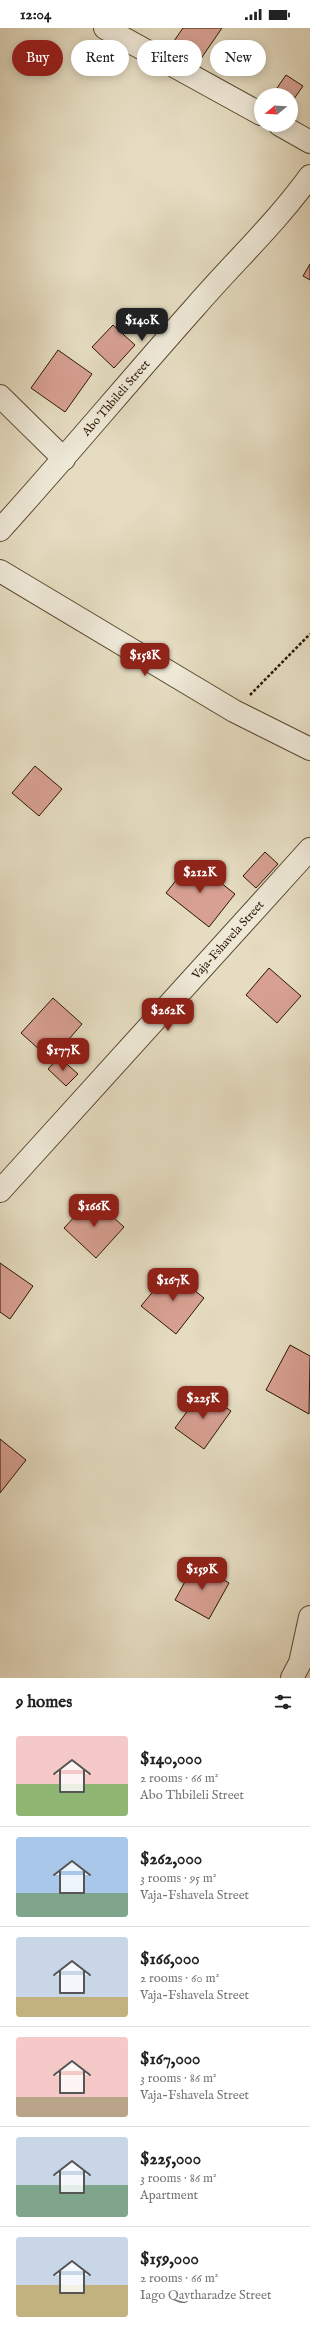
<!DOCTYPE html>
<meta charset="utf-8">
<style>
body{margin:0;font-family:"IM FELL English",serif;background:#f6f6f6;color:#222;height:100vh;display:flex;flex-direction:column;font-size:15px;white-space:nowrap}
*{box-sizing:border-box;margin:0}
p{font-size:13px;color:#767676}
.icon{flex:none;width:22px;height:22px;fill:none;stroke:currentColor;stroke-width:2;stroke-linecap:round;stroke-linejoin:round}
.map{position:relative;height:1650px;overflow:hidden}
.sheet{display:flex;flex-direction:column;background:#fff;flex:1}
.sheet>*{flex:none}
.hud{position:absolute;left:12px;top:12px;width:286px;height:36px;display:flex;gap:8px}
.needle{width:26px;rotate:252deg}
.buttons{position:absolute;left:254px;top:60px;display:grid;gap:8px}
.buttons a{display:grid;place-items:center;width:44px;height:44px;border-radius:50%;background:#fff;box-shadow:0 2px 10px #0003;font-size:20px}
.price{position:absolute;translate:-50% -34px;padding:0 9px;border-radius:8px;background:#8f2418;color:#fff;font-size:13px;line-height:26px;filter:drop-shadow(0 1px 2px #0008)}
.price::after{content:'';position:absolute;left:50%;top:24px;width:12px;height:9px;margin-left:-6px;background:inherit;clip-path:polygon(0 0,100% 0,50% 100%)}
.price.current{background:#222;color:#fff}
ul{padding:0;list-style:none}
li{display:flex;align-items:center;gap:12px;height:100px;padding:0 16px}
li+li{border-top:1px solid #e0e0e0}
li span{display:grid;place-items:center;flex:none;width:112px;height:80px;border-radius:4px;color:#555}
li>.icon{margin-inline-start:auto}
span .icon{width:48px;height:48px;fill:#fffc;stroke-width:1}
li b{font-size:17px}
h2{display:flex;justify-content:space-between;align-items:center;height:48px;padding:0 16px;font-size:17px}
.pill{padding:0 14px;border-radius:18px;background:#fff;box-shadow:0 2px 10px #0003;font-size:14px;line-height:36px}
.pill.current{background:#8f2418;color:#fff}
.status{display:flex;justify-content:space-between;align-items:center;height:28px;padding:0 20px;background:#fff;direction:ltr}
.status svg{height:11px;fill:currentColor}
.map>svg:first-child{display:block}
.building{fill:#d7a092;stroke:#2c1800}
.lines{fill:none;stroke-linecap:round;stroke-linejoin:round}
.minor-casing{stroke:#5a4930;stroke-width:24}
.path{stroke:#2c1800;stroke-width:2.5;stroke-dasharray:3 2;stroke-linecap:butt}
.minor{stroke:#eee8d7;stroke-width:22}
.labels{text-anchor:middle;dominant-baseline:central;stroke-width:3;stroke-linejoin:round;paint-order:stroke}
.street-label{font-size:12px;fill:#2c1800;stroke:#eee8d7}
</style>
<div class="status"><b>12:04</b><svg viewBox="0 0 49 12"><path d="M0 12V9h3v3zM5 12V6h3v6zM10 12V3h3v9zM15 12V0h3v12zM26 1h20v11H26zM47 4h2v5h-2z"/></svg></div>
<div class="map">
<svg width="310" height="1650" viewBox="0 0 310 1650">
<rect width="100%" height="100%" fill="#e5dcc1"/>
<filter id="stains"><feTurbulence type="fractalNoise" baseFrequency=".005" numOctaves="4"/><feColorMatrix values="0 0 0 0 .2 0 0 0 0 .09 0 0 0 0 .02 0 0 0 .5 -.17"/></filter>
<radialGradient id="worn" r=".72"><stop offset=".6" stop-color="#630" stop-opacity="0"/><stop offset="1" stop-color="#630" stop-opacity=".3"/></radialGradient>
<!-- building -->
<path class="building" d="M183,0H222L200,32L174,13Z
M286,47L303,58L291,75V67H280L275,63Z
M310,236V252L303,248Z
M113,297L135,317L114,340L92,319Z
M58,322L92,346L65,384L31,360Z
M35,738L62,761L39,788L12,765Z
M265,824L278,836L256,860L243,848Z
M192,832L235,866L209,899L166,865Z
M269,940L301,968L277,995L246,967Z
M53,970L82,996L51,1032L21,1005Z
M59,1029L78,1046L66,1058L48,1041Z
M92,1170L124,1199L96,1230L64,1200Z
M0,1235L33,1258L10,1291L0,1284Z
M170,1243L204,1270L176,1306L141,1278Z
M290,1317L310,1328L309,1386L266,1362Z
M202,1363L231,1383L204,1421L175,1400Z
M0,1411L26,1432L0,1465Z
M195,1535L229,1555L209,1591L175,1572Z"/>
<g class="lines">
<defs>
<path id="minor" d="M105,0L261,86
M280,97L310,114
M0,368L64,431
M0,502C67,428 130,352 196,278C234,234 276,195 310,148
M0,543L234,683L310,721
M0,1163L310,821
M292,1650L300,1635L310,1589"/>
</defs>
<!-- minor casing -->
<use href="#minor" class="minor-casing"/>
<!-- path -->
<path class="path" d="M250,667L310,606"/>
<!-- minor -->
<use href="#minor" class="minor"/>
</g>
<g class="labels">
<!-- street labels -->
<g class="street-label">
<text transform="translate(116 370) rotate(-49)">Abo Thbileli Street</text>
<text transform="translate(228 912) rotate(-48)">Vaja-Fshavela Street</text>
</g>
</g>
<rect width="100%" height="100%" filter="url(#stains)"/>
<rect width="100%" height="100%" fill="url(#worn)"/>
</svg>
<div class="buttons">
<a><svg class="needle" viewBox="-14 -14 28 28"><path d="M0-13l5 13h-10z" fill="#e53935"/><path d="M0 13l5-13h-10z" fill="#767676"/></svg></a>
</div>
<b class="price current" style="left:142px;top:314px">$140K</b>
<b class="price" style="left:145px;top:649px">$158K</b>
<b class="price" style="left:200px;top:866px">$212K</b>
<b class="price" style="left:168px;top:1004px">$262K</b>
<b class="price" style="left:63px;top:1044px">$177K</b>
<b class="price" style="left:94px;top:1200px">$166K</b>
<b class="price" style="left:173px;top:1274px">$167K</b>
<b class="price" style="left:203px;top:1392px">$225K</b>
<b class="price" style="left:202px;top:1563px">$159K</b>
<div class="hud">
<a class="pill current">Buy</a>
<a class="pill">Rent</a>
<a class="pill">Filters</a>
<a class="pill">New</a>
</div>
</div>
<section class="sheet">
<h2>9 homes<svg class="icon" aria-label="filters" viewBox="0 0 24 24"><path d="M4 7h16M4 17h16"/><circle cx="9" cy="7" r="2"/><circle cx="15" cy="17" r="2"/></svg></h2>
<ul>
<li><span style="background:linear-gradient(#f6c9c9 60%,#8fb573 0)"><svg class="icon" aria-label="home" viewBox="0 0 24 24"><path d="M3 11l9-7 9 7M6 9v11h12V9"/></svg></span><div><b>$140,000</b><p>2 rooms · 66 m²</p><p>Abo Thbileli Street</p></div></li>
<li><span style="background:linear-gradient(#a9c7e8 70%,#7fa58c 0)"><svg class="icon" aria-label="home" viewBox="0 0 24 24"><path d="M3 11l9-7 9 7M6 9v11h12V9"/></svg></span><div><b>$262,000</b><p>3 rooms · 95 m²</p><p>Vaja-Fshavela Street</p></div></li>
<li><span style="background:linear-gradient(#c9d6e8 75%,#c2b280 0)"><svg class="icon" aria-label="home" viewBox="0 0 24 24"><path d="M3 11l9-7 9 7M6 9v11h12V9"/></svg></span><div><b>$166,000</b><p>2 rooms · 60 m²</p><p>Vaja-Fshavela Street</p></div></li>
<li><span style="background:linear-gradient(#f6c9c9 75%,#b9a48a 0)"><svg class="icon" aria-label="home" viewBox="0 0 24 24"><path d="M3 11l9-7 9 7M6 9v11h12V9"/></svg></span><div><b>$167,000</b><p>3 rooms · 86 m²</p><p>Vaja-Fshavela Street</p></div></li>
<li><span style="background:linear-gradient(#c9d6e8 60%,#7fa58c 0)"><svg class="icon" aria-label="home" viewBox="0 0 24 24"><path d="M3 11l9-7 9 7M6 9v11h12V9"/></svg></span><div><b>$225,000</b><p>3 rooms · 86 m²</p><p>Apartment</p></div></li>
<li><span style="background:linear-gradient(#c9d6e8 60%,#c2b280 0)"><svg class="icon" aria-label="home" viewBox="0 0 24 24"><path d="M3 11l9-7 9 7M6 9v11h12V9"/></svg></span><div><b>$159,000</b><p>2 rooms · 66 m²</p><p>Iago Qavtharadze Street</p></div></li>
</ul>
</section>
